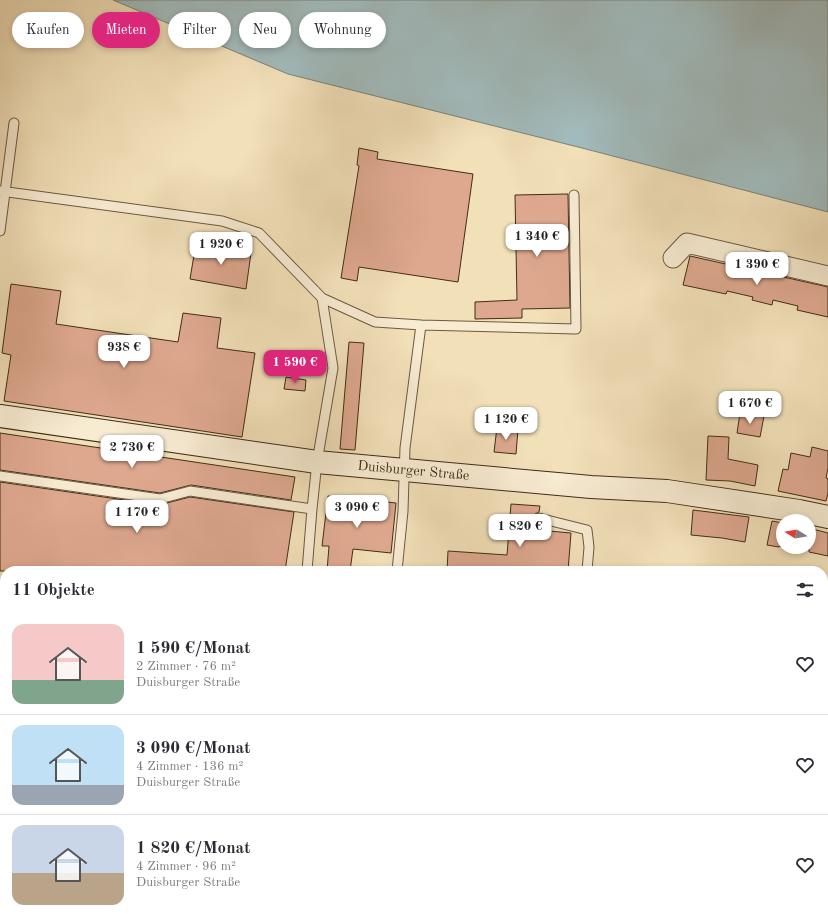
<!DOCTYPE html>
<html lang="de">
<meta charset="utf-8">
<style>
body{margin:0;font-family:"Old Standard TT",serif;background:#f2f2f3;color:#2b2b33;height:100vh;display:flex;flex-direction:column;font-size:15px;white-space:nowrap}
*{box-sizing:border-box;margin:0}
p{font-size:13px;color:#7c7c81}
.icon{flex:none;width:22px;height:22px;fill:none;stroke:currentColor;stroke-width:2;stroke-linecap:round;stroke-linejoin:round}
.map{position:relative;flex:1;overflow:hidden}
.details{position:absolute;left:0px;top:566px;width:828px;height:356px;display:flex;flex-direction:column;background:#fff;border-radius:16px 16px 0 0;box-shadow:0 2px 6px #0003}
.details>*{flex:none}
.guide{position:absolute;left:12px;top:12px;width:400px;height:36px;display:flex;gap:8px}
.needle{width:26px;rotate:281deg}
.buttons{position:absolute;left:776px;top:514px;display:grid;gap:8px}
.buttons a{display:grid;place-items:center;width:40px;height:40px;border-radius:50%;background:#fff;box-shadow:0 2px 6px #0003;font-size:20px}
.price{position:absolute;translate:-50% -34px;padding:0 9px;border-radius:8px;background:#fff;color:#222;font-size:13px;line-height:26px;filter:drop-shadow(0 1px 2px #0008)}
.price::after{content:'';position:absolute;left:50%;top:24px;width:12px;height:9px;margin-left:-6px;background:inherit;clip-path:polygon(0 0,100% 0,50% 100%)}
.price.active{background:#db2777;color:#fff}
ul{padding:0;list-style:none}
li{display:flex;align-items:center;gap:12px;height:100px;padding:0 12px}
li+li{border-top:1px solid #e1e1e2}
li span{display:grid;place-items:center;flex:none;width:112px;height:80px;border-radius:12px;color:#555}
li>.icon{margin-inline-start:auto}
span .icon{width:48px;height:48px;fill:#fffc;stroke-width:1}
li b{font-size:17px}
h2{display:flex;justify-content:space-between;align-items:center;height:48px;padding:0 12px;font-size:17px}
.chip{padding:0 14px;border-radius:18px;background:#fff;box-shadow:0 2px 6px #0003;font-size:14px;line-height:36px}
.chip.active{background:#db2777;color:#fff}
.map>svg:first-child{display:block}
.water{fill:#a1babb;stroke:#7a8279}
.building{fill:#dea88f;stroke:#402d17}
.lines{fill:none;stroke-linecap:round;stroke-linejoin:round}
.service-casing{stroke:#6c5a40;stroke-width:11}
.minor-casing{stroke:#6c5a40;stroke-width:21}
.secondary-casing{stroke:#402d17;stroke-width:24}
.service{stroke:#f7ebd2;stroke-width:9}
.minor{stroke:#f7ebd2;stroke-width:19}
.secondary{stroke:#f7ebd2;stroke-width:22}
.rail{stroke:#402d17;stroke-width:3;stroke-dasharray:7 7;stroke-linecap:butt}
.labels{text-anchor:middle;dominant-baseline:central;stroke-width:3.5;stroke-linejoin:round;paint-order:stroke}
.street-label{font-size:14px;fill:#402d17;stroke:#f7ebd2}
</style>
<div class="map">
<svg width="828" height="922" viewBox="0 0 828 922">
<rect width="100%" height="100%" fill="#f2e0b9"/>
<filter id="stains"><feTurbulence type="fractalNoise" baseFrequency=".005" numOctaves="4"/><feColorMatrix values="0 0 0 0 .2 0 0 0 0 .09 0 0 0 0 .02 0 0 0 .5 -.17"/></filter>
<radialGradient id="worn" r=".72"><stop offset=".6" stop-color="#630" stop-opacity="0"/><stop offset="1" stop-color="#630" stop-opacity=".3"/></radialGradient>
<!-- water -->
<path class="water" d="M113,0H828V212L582,148L288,74Z"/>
<!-- building -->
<path class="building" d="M359,148L378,152L377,159L473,174L458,282L359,267L357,281L341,278L359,166L357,165Z
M568,194L570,308L522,309V318L475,319V302L517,300L515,195Z
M196,243L218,246L217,248L251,253L246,289L190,279Z
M690,256L828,287V317L797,310L798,306L773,300L772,305L752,300L753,297L727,291L726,294L683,285Z
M11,284L61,291L56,324L178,342L183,313L221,318L217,348L255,353L242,437L4,401L11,355L2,353Z
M349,342L364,343L355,450L340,449Z
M286,377L306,380L305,391L284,389Z
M740,413L764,416L760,437L737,433Z
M497,427L518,429L516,454L494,452Z
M0,433L295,477L291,500L191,485L160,493L0,470Z
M708,436L729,437L728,459L758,465L755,486L730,481L706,480Z
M812,447L828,451V468L826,478L828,479V493L826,501L778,491L783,469L788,470L791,453L810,457Z
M0,482L159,505L190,497L294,512L285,571H0Z
M328,496L396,503L391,553L353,549L350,571H327L329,546H322Z
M511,504L540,506L539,512L535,514L533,517L535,522L538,524V530L571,533L568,571H447L448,551L507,555Z
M693,510L749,517L745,542L722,538L691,535Z
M772,521L783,523V547L779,546V547L767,545Z
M809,528L828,533V556L809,552Z"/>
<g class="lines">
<defs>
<path id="service" d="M0,191L222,221L259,233L322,298L333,368L317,462L312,509L307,571
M0,231L14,123
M322,298L375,322L421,325L576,329L574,195
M0,476L160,499L190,491L312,509
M539,518L587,530L589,547L587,571
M397,571L403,511L405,448L421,325
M0,637L5,638
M0,742L5,743
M200,917L204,922
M385,917V922
M548,922V917"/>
<path id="minor" d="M673,258L687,243L828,276
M823,818L828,813
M823,851L828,857
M688,922L692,917"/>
<g id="secondary">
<path id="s1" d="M0,416L317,462L591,487L667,491L799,511L828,517"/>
</g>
</defs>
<!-- service casing -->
<use href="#service" class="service-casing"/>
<!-- minor casing -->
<use href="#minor" class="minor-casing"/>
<!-- secondary casing -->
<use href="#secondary" class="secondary-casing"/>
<!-- service -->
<use href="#service" class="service"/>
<!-- minor -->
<use href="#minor" class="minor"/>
<!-- secondary -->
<use href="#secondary" class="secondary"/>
<!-- rail -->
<path class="rail" d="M0,907L5,913
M9,917L13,922"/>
</g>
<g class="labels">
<!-- street labels -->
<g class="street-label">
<text stroke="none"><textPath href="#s1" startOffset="417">Duisburger Straße</textPath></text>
</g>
</g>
<rect width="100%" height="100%" filter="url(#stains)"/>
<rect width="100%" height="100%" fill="url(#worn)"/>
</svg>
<div class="buttons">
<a><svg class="needle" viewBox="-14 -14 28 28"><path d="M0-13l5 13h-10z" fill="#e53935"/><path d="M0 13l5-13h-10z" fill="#7c7c81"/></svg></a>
</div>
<b class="price" style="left:537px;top:258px">1 340 €</b>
<b class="price" style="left:221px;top:266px">1 920 €</b>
<b class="price" style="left:757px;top:286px">1 390 €</b>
<b class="price" style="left:124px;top:369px">938 €</b>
<b class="price active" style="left:295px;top:384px">1 590 €</b>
<b class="price" style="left:750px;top:425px">1 670 €</b>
<b class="price" style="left:506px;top:441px">1 120 €</b>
<b class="price" style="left:132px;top:469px">2 730 €</b>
<b class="price" style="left:357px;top:529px">3 090 €</b>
<b class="price" style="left:137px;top:534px">1 170 €</b>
<b class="price" style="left:520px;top:548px">1 820 €</b>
<div class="guide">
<a class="chip">Kaufen</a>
<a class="chip active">Mieten</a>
<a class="chip">Filter</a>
<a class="chip">Neu</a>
<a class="chip">Wohnung</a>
</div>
<section class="details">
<h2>11 Objekte<svg class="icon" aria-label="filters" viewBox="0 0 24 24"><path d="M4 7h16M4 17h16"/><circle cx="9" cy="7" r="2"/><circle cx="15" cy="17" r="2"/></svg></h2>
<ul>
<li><span style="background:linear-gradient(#f6c9c9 70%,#7fa58c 0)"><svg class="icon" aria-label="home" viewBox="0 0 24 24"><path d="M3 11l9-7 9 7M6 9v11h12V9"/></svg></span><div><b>1 590 €/Monat</b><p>2 Zimmer · 76 m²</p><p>Duisburger Straße</p></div><svg class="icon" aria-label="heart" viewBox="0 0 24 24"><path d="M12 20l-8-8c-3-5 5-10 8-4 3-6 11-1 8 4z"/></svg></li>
<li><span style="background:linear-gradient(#bfe0f5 75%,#9aa5b1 0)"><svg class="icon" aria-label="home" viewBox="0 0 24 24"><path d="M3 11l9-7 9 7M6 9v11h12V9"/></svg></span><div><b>3 090 €/Monat</b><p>4 Zimmer · 136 m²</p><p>Duisburger Straße</p></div><svg class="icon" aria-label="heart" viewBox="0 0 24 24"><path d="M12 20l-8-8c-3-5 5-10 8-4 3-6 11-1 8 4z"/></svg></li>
<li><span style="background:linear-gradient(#c9d6e8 60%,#b9a48a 0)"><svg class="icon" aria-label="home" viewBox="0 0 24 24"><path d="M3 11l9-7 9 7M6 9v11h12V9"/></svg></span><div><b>1 820 €/Monat</b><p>4 Zimmer · 96 m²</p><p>Duisburger Straße</p></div><svg class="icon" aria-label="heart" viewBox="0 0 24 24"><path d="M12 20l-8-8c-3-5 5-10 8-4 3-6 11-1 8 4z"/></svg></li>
</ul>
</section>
</div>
